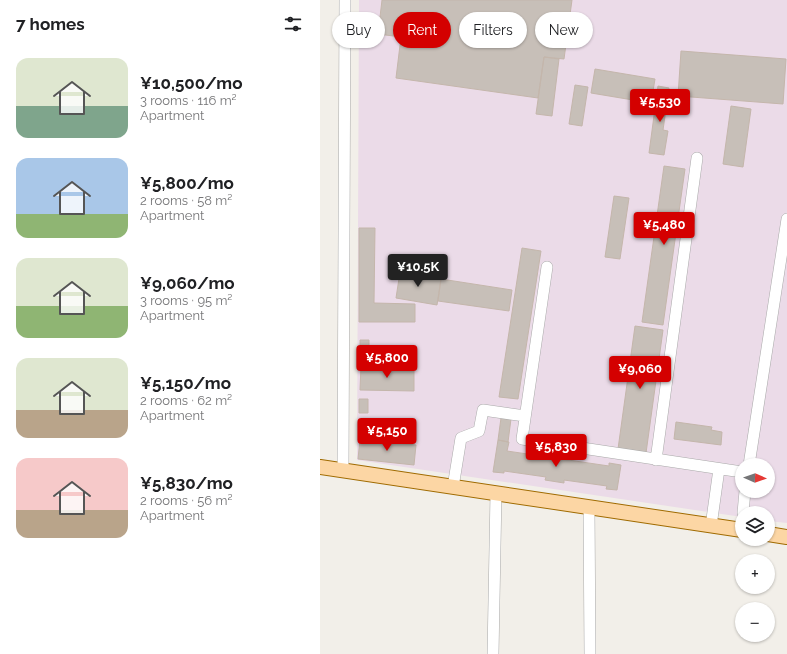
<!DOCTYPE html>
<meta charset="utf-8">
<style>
body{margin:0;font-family:Raleway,sans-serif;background:#f2f2f2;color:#202124;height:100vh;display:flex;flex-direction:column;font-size:15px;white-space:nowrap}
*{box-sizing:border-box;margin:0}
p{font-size:13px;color:#757577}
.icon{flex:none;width:22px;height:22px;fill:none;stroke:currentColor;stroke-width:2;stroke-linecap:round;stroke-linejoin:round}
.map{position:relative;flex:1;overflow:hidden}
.sheet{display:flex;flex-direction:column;background:#fff;width:320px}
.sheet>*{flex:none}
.banner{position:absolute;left:12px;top:12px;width:380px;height:36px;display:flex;gap:8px}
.needle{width:26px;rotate:92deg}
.tools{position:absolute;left:415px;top:458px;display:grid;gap:8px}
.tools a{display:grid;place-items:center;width:40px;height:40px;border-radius:50%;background:#fff;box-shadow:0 1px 3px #0004;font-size:20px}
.price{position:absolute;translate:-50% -34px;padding:0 9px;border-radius:4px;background:#d40000;color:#fff;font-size:13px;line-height:26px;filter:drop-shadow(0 1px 2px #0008)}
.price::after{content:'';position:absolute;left:50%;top:24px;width:12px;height:9px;margin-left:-6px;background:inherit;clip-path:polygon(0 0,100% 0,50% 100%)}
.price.active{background:#222;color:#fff}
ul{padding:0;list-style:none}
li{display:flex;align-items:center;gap:12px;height:100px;padding:0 16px}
li span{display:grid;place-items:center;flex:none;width:112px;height:80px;border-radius:12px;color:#555}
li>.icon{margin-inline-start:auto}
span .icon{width:48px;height:48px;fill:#fffc;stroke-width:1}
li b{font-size:17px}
h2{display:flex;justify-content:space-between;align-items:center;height:48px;padding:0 16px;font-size:17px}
.pill{padding:0 14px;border-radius:18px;background:#fff;box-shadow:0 1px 3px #0004;font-size:14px;line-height:36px}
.pill.active{background:#d40000;color:#fff}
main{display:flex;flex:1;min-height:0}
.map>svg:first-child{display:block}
.industrial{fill:#ebdbe8;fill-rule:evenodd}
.building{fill:#c7bfb8;stroke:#c4b6ab}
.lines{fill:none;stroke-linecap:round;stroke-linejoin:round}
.minor-casing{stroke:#a9a9a9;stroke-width:12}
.major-casing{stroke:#a06b00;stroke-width:16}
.minor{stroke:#fff;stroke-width:11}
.major{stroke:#fcd6a4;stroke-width:14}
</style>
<main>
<section class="sheet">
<h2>7 homes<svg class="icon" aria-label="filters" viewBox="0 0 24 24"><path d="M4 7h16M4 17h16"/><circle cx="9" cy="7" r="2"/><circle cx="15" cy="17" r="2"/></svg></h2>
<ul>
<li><span style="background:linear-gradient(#dfe7d0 60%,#7fa58c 0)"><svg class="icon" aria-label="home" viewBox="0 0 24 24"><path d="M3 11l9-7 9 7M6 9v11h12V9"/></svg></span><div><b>¥10,500/mo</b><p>3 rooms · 116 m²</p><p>Apartment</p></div></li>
<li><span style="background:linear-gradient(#a9c7e8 70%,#8fb573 0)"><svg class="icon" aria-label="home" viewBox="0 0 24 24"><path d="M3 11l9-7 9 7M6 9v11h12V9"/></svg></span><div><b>¥5,800/mo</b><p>2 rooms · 58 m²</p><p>Apartment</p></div></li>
<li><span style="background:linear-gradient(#dfe7d0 60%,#8fb573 0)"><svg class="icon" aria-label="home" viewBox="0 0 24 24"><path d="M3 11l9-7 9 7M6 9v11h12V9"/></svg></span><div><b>¥9,060/mo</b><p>3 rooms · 95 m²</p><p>Apartment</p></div></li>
<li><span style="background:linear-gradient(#dfe7d0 65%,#b9a48a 0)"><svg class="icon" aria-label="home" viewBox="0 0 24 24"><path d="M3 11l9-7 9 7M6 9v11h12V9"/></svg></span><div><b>¥5,150/mo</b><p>2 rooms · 62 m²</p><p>Apartment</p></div></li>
<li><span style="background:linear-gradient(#f6c9c9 65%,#b9a48a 0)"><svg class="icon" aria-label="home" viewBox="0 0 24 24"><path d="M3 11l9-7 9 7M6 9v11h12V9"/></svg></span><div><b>¥5,830/mo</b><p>2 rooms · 56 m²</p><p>Apartment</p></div></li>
</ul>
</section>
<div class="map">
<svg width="467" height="654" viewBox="0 0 467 654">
<rect width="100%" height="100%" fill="#f2efe9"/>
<!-- industrial -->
<path class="industrial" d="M39,0H467V523L448,521V513H422V517L37,460ZM422,465H448V491H422Z"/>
<!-- building -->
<path class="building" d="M62,0H252L244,59L224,57L218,98L76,78L81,37L58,34Z
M361,51L466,59L463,104L358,96Z
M224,57L239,59L232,116L216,114Z
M275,69L335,79L331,103L271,93Z
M255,85L268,87L262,126L249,124Z
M338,86L349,88L343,130L348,131L344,155L329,153Z
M411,106L431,109L423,167L403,164Z
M344,166L365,169L343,325L322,322Z
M294,196L309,198L300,259L285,257Z
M39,228H55L54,303L95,304V322H39Z
M202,248L221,251L198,399L179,397Z
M80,272L121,279L117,305L76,298Z
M121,279L192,290L189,311L118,301Z
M315,326L343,330L326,453L298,449Z
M40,340H49V364H40Z
M41,366L94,368V391L40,390Z
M39,399H48V413H39Z
M181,418L191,419L188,442L178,440Z
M356,422L392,427L391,430L402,432L401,445L354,439Z
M40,439L96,445L94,465L38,459Z
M178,440L189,442L187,451L289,466V463L301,465L297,490L286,489L287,486L244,480V483L225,480L226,477L184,471V473L173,472Z"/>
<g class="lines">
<defs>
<path id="minor" d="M227,267L202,439L422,472
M336,460L377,158
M429,465L467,219
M23,471L25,0
M133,487L141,438L159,431L163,410L205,416
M269,507L270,654
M423,513L425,491
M391,526L399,469
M173,654L176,493"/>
<path id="major" d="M0,467L422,530
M448,534L467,537"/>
</defs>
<!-- minor casing -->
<use href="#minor" class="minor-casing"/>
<!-- major casing -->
<use href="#major" class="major-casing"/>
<!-- minor -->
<use href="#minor" class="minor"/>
<!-- major -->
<use href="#major" class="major"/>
</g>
</svg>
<div class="tools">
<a><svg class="needle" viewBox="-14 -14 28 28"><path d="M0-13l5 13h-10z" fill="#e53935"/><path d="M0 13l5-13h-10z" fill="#757577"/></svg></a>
<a><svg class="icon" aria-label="layers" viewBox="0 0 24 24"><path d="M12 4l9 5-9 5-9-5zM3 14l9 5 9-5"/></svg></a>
<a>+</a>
<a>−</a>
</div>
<b class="price" style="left:340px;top:123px">¥5,530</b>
<b class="price" style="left:344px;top:246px">¥5,480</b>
<b class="price active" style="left:98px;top:288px">¥10.5K</b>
<b class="price" style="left:67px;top:379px">¥5,800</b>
<b class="price" style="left:320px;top:390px">¥9,060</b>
<b class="price" style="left:67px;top:452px">¥5,150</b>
<b class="price" style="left:236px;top:468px">¥5,830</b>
<div class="banner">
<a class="pill">Buy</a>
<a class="pill active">Rent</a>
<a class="pill">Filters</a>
<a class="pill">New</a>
</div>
</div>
</main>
